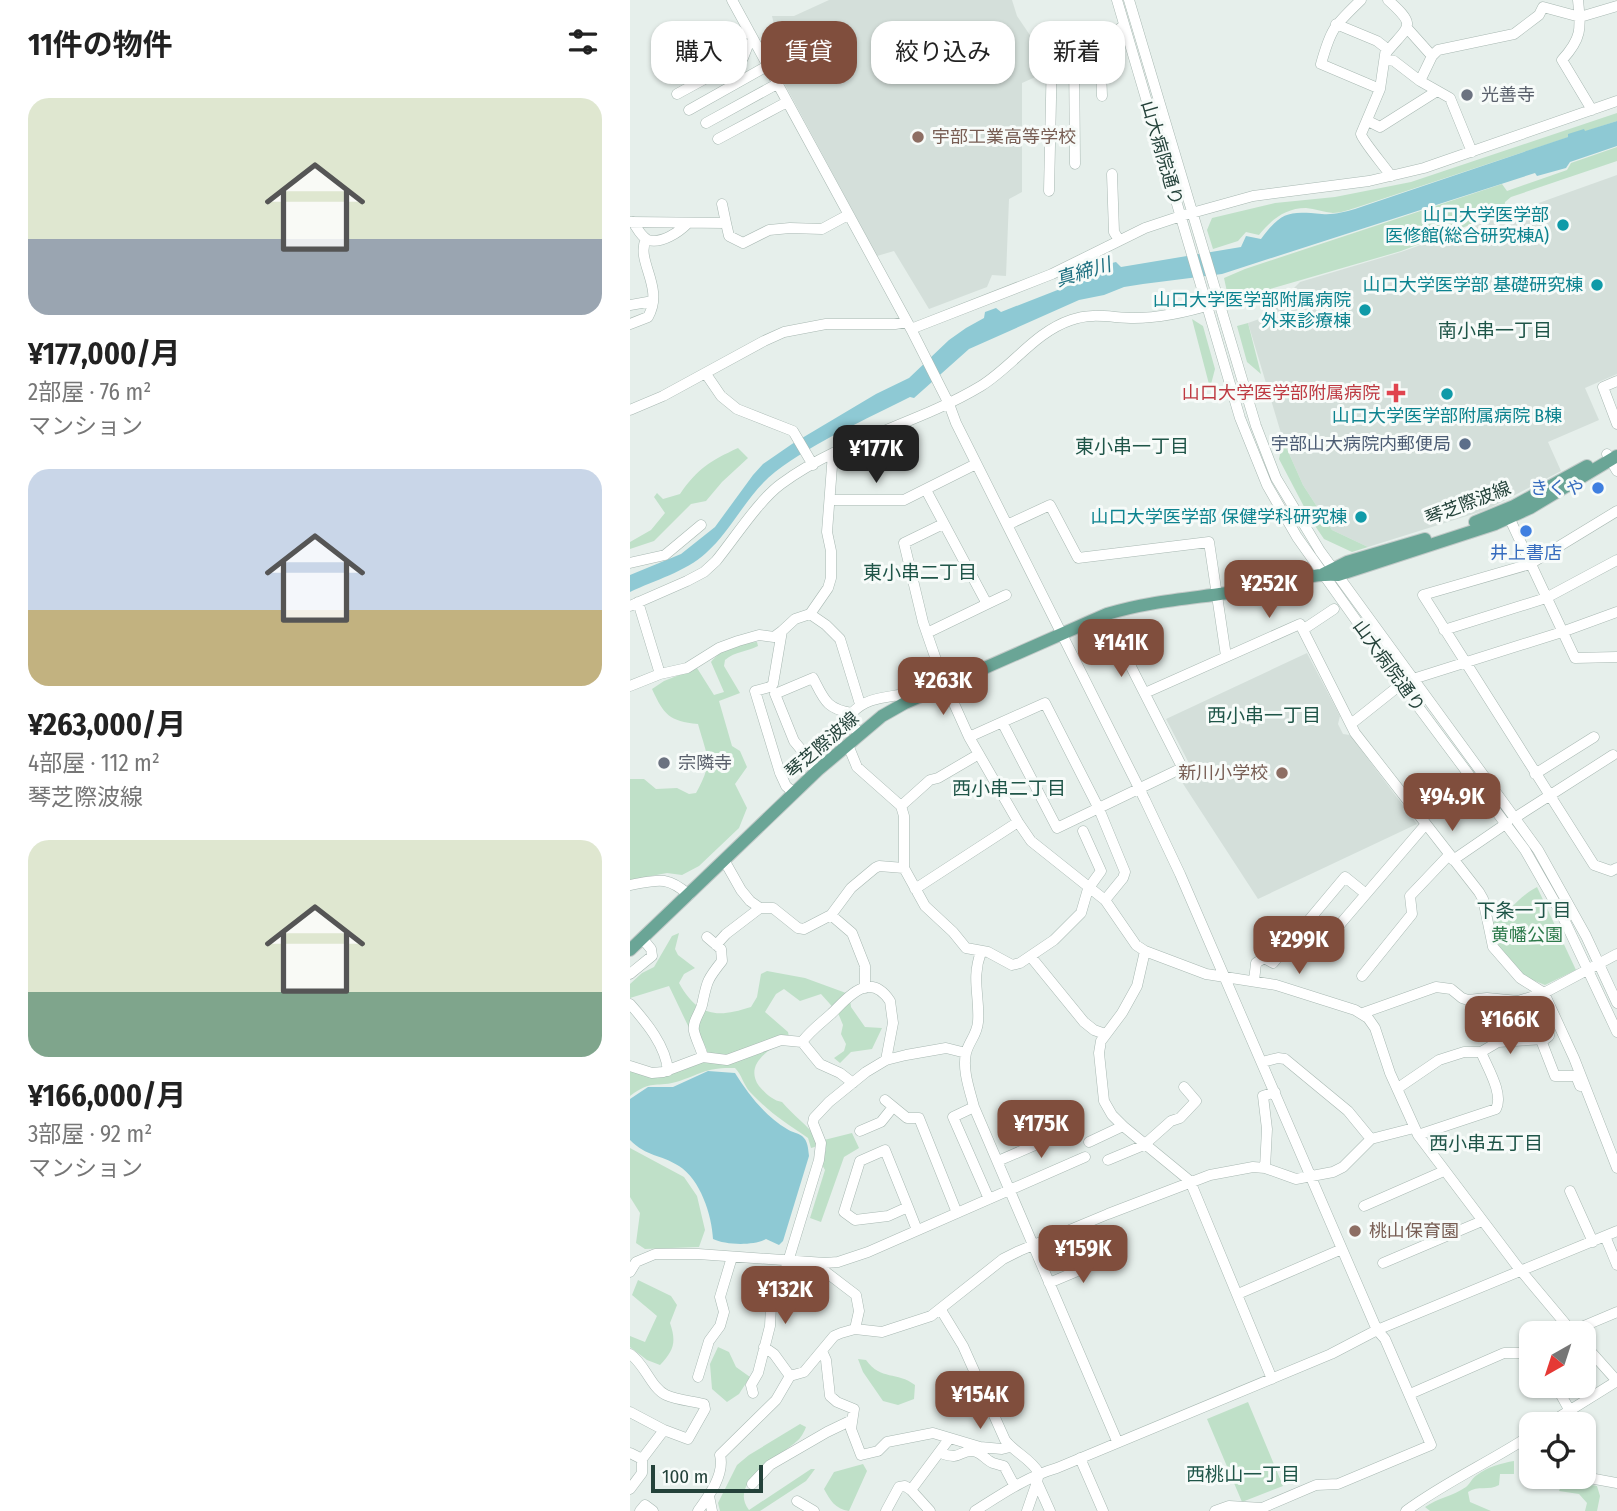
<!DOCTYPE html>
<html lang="ja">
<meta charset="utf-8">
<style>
body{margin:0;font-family:"Fira Sans Condensed","Noto Sans JP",sans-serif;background:#f2f2f2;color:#222;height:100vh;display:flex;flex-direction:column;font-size:26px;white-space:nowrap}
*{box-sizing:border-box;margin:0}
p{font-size:23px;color:#767676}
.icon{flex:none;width:38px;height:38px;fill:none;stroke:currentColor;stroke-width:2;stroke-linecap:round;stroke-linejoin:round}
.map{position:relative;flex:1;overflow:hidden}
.details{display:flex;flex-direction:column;background:#fff;width:630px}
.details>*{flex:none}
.hud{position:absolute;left:21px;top:21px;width:665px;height:63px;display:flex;gap:14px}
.needle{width:46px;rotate:219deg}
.tools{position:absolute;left:889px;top:1321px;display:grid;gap:14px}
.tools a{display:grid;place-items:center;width:77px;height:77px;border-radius:14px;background:#fff;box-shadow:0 2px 5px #0004;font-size:35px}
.scale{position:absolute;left:21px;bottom:18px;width:112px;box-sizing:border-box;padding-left:7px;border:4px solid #24423a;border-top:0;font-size:19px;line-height:24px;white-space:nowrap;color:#24423a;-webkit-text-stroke:5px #f7fbf9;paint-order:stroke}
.price{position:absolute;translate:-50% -60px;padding:0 16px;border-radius:14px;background:#804e3d;color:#fff;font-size:23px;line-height:46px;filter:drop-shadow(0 2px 4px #0008)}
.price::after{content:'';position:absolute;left:50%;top:42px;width:21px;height:16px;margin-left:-10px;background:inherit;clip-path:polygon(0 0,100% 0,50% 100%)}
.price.on{background:#222;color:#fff}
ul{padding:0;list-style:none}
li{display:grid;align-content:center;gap:14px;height:371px;padding:0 28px}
li span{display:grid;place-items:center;height:217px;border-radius:21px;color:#555}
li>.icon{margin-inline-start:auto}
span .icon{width:126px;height:126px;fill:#fffc;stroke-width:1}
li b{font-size:30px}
h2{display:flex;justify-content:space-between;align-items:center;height:84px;padding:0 28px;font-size:30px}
.chip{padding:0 24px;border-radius:21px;background:#fff;box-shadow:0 2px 5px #0004;font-size:24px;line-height:63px}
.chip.on{background:#804e3d;color:#fff}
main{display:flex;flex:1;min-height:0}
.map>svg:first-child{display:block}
.built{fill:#d4dfda}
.green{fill:#bfe0c8}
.water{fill:#8ec9d4}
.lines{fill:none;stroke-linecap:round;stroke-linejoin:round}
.minor-casing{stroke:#a8b8b2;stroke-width:11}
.major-casing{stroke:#c2cac8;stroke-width:14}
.minor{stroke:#fff;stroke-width:10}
.major{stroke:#6aa596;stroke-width:12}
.worship-dot{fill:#6b7280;stroke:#f7fbf9;stroke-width:2.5}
.education-dot{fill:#8d6e63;stroke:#f7fbf9;stroke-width:2.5}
.culture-dot{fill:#0f9aa8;stroke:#f7fbf9;stroke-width:2.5}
.health-dot{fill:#e0444e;stroke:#f7fbf9;stroke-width:2.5}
.service-dot{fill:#5c6f8a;stroke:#f7fbf9;stroke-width:2.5}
.shop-dot{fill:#3f7fe0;stroke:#f7fbf9;stroke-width:2.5}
.labels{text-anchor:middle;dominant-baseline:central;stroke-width:6;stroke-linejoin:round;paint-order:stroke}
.worship-label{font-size:18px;fill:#5b616d;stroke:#f7fbf9;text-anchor:start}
.education-label{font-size:18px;fill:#785e54;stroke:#f7fbf9;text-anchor:start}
.street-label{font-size:18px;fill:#24423a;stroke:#f7fbf9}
.culture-label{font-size:18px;fill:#0d838f;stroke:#f7fbf9;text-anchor:end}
.health-label{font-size:18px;fill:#be3a42;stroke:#f7fbf9;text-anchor:end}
.service-label{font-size:18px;fill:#4e5e75;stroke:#f7fbf9;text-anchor:end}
.shop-label{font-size:18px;fill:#366cbe;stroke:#f7fbf9;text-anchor:end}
.park-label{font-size:18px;fill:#2d7a4b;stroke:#f7fbf9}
.water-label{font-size:19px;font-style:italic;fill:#1c6f80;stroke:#f7fbf9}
.neighbourhood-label{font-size:19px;fill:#1f5548;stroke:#f7fbf9}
</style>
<main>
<section class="details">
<h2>11件の物件<svg class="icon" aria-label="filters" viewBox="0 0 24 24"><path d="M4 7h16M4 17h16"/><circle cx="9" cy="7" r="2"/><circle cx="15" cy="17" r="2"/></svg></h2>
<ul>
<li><span style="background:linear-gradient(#dfe7d0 65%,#9aa5b1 0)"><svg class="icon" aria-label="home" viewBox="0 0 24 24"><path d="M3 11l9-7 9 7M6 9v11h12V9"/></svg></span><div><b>¥177,000/月</b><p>2部屋 · 76 m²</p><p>マンション</p></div></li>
<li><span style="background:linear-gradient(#c9d6e8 65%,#c2b280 0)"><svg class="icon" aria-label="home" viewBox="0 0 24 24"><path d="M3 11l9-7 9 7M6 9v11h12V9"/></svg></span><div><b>¥263,000/月</b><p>4部屋 · 112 m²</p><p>琴芝際波線</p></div></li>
<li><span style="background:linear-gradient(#dfe7d0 70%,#7fa58c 0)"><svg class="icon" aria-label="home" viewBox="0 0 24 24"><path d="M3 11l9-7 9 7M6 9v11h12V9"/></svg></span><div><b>¥166,000/月</b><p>3部屋 · 92 m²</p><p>マンション</p></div></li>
</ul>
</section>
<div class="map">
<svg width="987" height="1511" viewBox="0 0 987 1511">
<rect width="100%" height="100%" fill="#e6efeb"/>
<!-- built -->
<path class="built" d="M199,0H382L387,16L410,50V75L392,83V192L379,199L376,276L362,275L357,287L299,309L264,251L247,256L139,55L150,49L142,16H164Z
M987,175V374L955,388L969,420L918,442L931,471L856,510L738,547L702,530L673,485L653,440L618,323L635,317L670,282L771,252Z
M677,653L710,716L708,724L713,734L720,735L787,824L628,899L548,776L562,769L536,719Z"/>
<!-- green -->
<path class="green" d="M987,113V121L725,208C718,210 710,213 703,213C694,212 685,209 676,208C655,208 641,220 629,235L616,232L608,241L583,249L577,230L582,218L645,203L705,197L781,182Z
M987,147V161L881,197L875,202L874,212L771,251L599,301L594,278L615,269L872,184L877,191L937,170L941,163Z
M562,319L573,326L585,369L580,388Z
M618,323L631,374L617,362L607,326Z
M653,440L673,485L702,530L738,547L722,552L694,539L681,520L649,459Z
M108,448L118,458L92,482L76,501L61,504L24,541L0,549V542L21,530L35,513L24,497L27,493L33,499L50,494C68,468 80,461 108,448Z
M127,642L128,646C116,652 106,651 95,660L94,666L110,693L89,701L102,746L110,751L117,767L105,784L117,808L109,828L69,866L52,875L37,873L0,880V779H14L26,789L47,788L59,794L66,793C84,761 77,757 68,724C39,721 34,715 22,689L34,681L67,668L84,695L94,692L81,662C93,647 110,643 127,642Z
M907,887L946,970L915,985L893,976L865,944L862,923C879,913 889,896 907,887Z
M49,933L45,949L48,955L65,968L54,974L49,983C68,1017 87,1018 121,1007L127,997L131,974L137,971L175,978L216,993L220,999L221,1007L235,1027L252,1028L242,1049L221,1052L210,1063L204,1058L214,1051L216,1044L211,1034L213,1025L208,1013L191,994L170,1001L154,989L146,994L135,1012L158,1032L159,1037C142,1048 113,1063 129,1086C135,1093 143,1101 152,1102C163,1115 177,1125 187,1138L194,1140L222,1133L229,1148L214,1157L191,1222L180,1218L195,1170L191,1163L196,1150L195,1144L181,1148L178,1138C154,1122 140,1113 120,1092C113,1084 112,1075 105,1068C75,1067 72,1074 46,1082C23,1088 23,1079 0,1096V1070L17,1075L72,1061L77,1050L70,1037L61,1032L39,986L0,998V984L12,973L24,967L42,936Z
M0,1148L54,1177L67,1196L75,1230L69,1247L15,1249L6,1243L10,1213L0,1197Z
M8,1280L41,1296L47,1305L40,1323C47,1343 43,1351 30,1365L17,1360L0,1347V1336L15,1342L27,1316L2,1295Z
M88,1347L99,1352L106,1367L120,1377L109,1394L97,1402L82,1389L80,1364Z
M228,1359L236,1360C251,1381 267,1371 285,1385L284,1399L268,1405L253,1401L233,1372Z
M618,1402L653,1486L612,1502L577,1419Z
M170,1424L176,1427C174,1432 171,1438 167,1441C151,1456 97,1482 119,1510L181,1469H185L176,1481L130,1511H90L88,1503L107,1465L119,1455Z
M884,1461V1474H870L869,1485C859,1491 848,1485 838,1492L840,1502L861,1511H800L795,1507C808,1498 823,1496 836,1487C840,1484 842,1478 847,1475C857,1467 872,1463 884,1461Z
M233,1464L237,1471L219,1511C205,1509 200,1500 194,1489L204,1472Z
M940,1481L967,1486L970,1496L967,1511H955L957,1503L949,1494L929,1491L932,1484Z"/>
<!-- water -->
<path class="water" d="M987,121V146L940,162L936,168L907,176L905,173L592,274L513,284L494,287L474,295L449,300L339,349L284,398L280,397C235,420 186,441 145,472C117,494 102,530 76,553C55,572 25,580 0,592V575L51,554L85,527L123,475L133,464L162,444L246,394L279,378L319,340L336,328L354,318L355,312L366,308L371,312L471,273L475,270L474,265L486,262L491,267L611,247L616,236L631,239C652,211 659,211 692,214C704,215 714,212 725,209L929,140L938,137V134L954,129L955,131Z
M78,1071L105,1073C118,1094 135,1116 157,1129C161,1132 168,1133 172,1136C178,1141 178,1148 179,1156L153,1241L149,1245L136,1239C124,1246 95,1245 83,1239C82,1215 70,1179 49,1166C30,1154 17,1157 0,1140V1099L18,1087H43Z"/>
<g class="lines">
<defs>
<path id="minor" d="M102,0L281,329L319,404L326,423L515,800L550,874L747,1330L755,1339L801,1445L708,1484L686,1485L632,1508L599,1506L585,1511
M487,0L610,418L637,485L667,537L772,685L895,850L931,913L987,1032
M499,0L626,426L646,478L690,551L908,850L956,936L987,1003
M731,0C704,26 701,28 691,64L750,89
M948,0C951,29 952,38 932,60L962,110
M706,24L747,41L756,48L750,89L731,134C732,140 755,167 761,176
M777,28L802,56
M470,45L472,96
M444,51L445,164
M756,53C779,25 788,27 758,0
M755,59L764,61L790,81L820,98L842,152
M50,68L119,31
M790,81L802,56L808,50L884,34L909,15L913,7L950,17L987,6
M47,94L113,58L118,45L124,41
M59,110L137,66
M738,121L750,127L807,91
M76,123L147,84
M88,139L157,102
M482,174L484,232L489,240
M419,191L422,53L470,45L494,25
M92,204L96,223
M0,222L96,223L99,236L113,243L139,230L160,228L192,229L218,215
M3,222C7,228 11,237 18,240C32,244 49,232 58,223
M0,305L23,301
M0,324L18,317C35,287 5,261 16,239
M281,329L422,274L515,228L551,216L623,196L739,181L794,168L987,101
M76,374L91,396L107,409L163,431L183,465
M987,381L973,387L987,424
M0,410L33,396L134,341L154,332L196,324H265L277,322
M977,454L987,471
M296,490L357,604L297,633
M200,500H274L346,464
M987,511L900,564L793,595L964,865L981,871L987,868
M877,513L945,658L987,657
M313,524L274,543L293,622L312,677L339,737L388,822L401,841L475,900L506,945L515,951L576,974L646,985L725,1010L738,1018L745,1028L760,1073L788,1135L887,1266L944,1334
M377,525L420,505L448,558L579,542L596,656
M0,563L35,555L71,525
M8,602L30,674
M357,604L376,595
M0,606L57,581L74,572L86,561C104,539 129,500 151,484C212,439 288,424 351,386C383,366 405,332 441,320C462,312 483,318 504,318C531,318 557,312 583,304
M180,614L196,625L210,639L230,704
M674,629L704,609
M814,630L916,598L987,560
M0,686L30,674L57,668L89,648L108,641L129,635L144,637L152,631
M515,693L670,624L725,733L849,892L853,899L863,947L890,978L914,993L987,954
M372,722L427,828L550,769L551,765L493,651
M721,724L765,689L783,679L932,632L987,612
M229,735L222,722V713C235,699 250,698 269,695L275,703
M339,737L415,703L469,809L495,872L493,878L475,900
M218,745L227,767L271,806L274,816V868L295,906L323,932L336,948L358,952L382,965L390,963L424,940L451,913L458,889L471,871L453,831
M188,770L164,741L145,694L183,678C194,699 196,709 222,713
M905,774L964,737
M164,793L156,786L150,773L125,691L140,687L143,684L152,631L165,619L180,614L198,588L201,578V551L197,532L203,453
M271,806L300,780L308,778L349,754
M886,817L983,755
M94,860L111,890L120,901L130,908H143L168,928L174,929L201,915L221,888L245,868L249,866L274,868
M823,860L877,823
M0,885C27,880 37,875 59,895
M285,889L388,822
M201,915L222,933L235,966V988
M706,929L796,824
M86,945L96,934L130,908
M515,951L507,986L492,1013L471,1041L469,1053L474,1101L482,1115L493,1126L560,1181L642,1379
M351,952C341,979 350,996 348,1022C347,1035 339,1041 336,1053C332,1070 340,1091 344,1107L487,1441
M401,957L454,1022L464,1030L475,1034
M0,974L22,956L21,949L12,938
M732,976L782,914L780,896L819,855
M624,981L626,963L634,958L643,963L715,877L736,894
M0,1004C16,1022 36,1046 38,1071
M733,1013L806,987L821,989L832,998L838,1000L857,998L888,1001L914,993L944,1058L987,1168
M911,1040L925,1076H946L950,1086
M73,1057C71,1048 66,1040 64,1031C62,1022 70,1013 72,1005C77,982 76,981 92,961L91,949L77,937
M632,1062L648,1058L655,1059L718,1111L741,1139
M0,1066L22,1073L33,1072L73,1057L97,1060L151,1040L172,1042
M223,1083L210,1073L190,1064L172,1042C180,1031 191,1023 201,1014C217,999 239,969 260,1001L263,1023L256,1060
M768,1088L809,1060L834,1052H851L868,1042L915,1039L919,1036C919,1023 910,1012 900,1004
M255,1100L277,1118H289L327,1213
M344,1107L323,1117L359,1199
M230,1131L251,1122L263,1107
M788,1135L866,1109C874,1094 857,1067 851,1052
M459,1142L493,1126
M255,1150L278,1207L258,1216L225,1220L214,1212L230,1161Z
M478,1160L514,1145L541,1121L550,1118L566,1101L554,1087
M368,1161L428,1135
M635,1168L637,1129L633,1096L645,1092
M940,1191L963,1242
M734,1206L814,1171
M278,1207L287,1230
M975,1236L987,1265
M184,1263L226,1295L229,1311L225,1329
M753,1263L852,1221
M0,1272L6,1262L25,1254H68L195,1263L208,1262L238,1252L455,1157
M419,1283L476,1259
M608,1294L712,1249
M311,1310L333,1346L375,1440C385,1453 400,1458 409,1473L407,1482L420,1511
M942,1331L987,1312
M954,1344L987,1381
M134,1347L144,1354L160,1376
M192,1351L196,1360L200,1396L207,1402L224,1409L221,1429L231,1455L248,1451L257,1442L303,1433L350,1447L372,1449L380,1447
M0,1354C15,1364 21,1388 36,1395C47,1400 62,1401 74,1404L75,1409L58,1439L34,1430
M68,1377L79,1341L90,1326L94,1312L90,1297L102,1257
M926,1386L940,1411
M123,1393L121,1385L128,1373L140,1326L141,1306L153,1278L189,1160L191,1143L183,1123L184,1118L199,1102L236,1072L256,1060L276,1055L316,1048L336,1053
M780,1394L874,1353H901
M0,1412L34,1430L12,1459V1473L0,1489
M918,1424L987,1381
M0,1453L12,1459
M311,1453C331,1461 329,1450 343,1451C352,1452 355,1460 363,1463C366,1464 370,1465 374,1466L384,1485
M450,1458L473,1511
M954,1477L987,1483
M122,1484L140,1465L197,1432L222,1420
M79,1496L82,1511
M167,1501L184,1511
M10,1511L15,1505L23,1511
M68,1511C79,1496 95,1474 90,1455L146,1400L160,1376L174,1372L204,1336L211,1333L225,1329L252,1332L301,1316L373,1259L389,1251L478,1214L580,1175L623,1167L635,1168L666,1179L703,1172L713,1167L741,1139L784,1128
M256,1511L269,1487L275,1486L281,1490
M300,1511L281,1490L319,1439
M345,1511C372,1494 396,1477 427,1468L701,1354L747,1330L987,1231
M397,1511L407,1482
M776,1511C815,1482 860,1462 901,1435"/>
<path id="major" d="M845,522L884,506L957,466
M693,574L717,562L795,539
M0,950L188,770L252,716L275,703L477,614C522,600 570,598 617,590C647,584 678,573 708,575L865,524L900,508L987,456"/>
</defs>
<!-- minor casing -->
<use href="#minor" class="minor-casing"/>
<!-- major casing -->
<use href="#major" class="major-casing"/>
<!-- minor -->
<use href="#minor" class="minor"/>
<!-- major -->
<use href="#major" class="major"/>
</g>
<!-- markers -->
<g class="worship-dot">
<circle cx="837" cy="95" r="7"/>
<circle cx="34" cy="763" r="7"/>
</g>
<g class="education-dot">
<circle cx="288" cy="137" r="7"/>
<circle cx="652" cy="773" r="7"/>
<circle cx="725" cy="1231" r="7"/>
</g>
<g class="culture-dot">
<circle cx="933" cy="225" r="7"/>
<circle cx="967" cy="285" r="7"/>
<circle cx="735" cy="310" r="7"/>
<circle cx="817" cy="394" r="7"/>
<circle cx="731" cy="517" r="7"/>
</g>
<path class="health-dot" d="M762.5 382.5h7v7h7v7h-7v7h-7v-7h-7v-7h7z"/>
<circle class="service-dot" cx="835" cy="444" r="7"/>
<g class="shop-dot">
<circle cx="968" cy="488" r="7"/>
<circle cx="896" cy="531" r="7"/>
</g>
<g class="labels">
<!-- worship labels -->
<g class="worship-label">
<text x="851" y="95">光善寺</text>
<text x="48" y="763">宗隣寺</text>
</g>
<!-- education labels -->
<g class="education-label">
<text x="302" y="137">宇部工業高等学校</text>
<text x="638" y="773" text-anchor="end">新川小学校</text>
<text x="739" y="1231">桃山保育園</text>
</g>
<!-- street labels -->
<g class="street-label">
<text transform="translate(532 153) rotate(74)">山大病院通り</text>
<text transform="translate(838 503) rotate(-21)">琴芝際波線</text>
<text transform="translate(759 666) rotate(54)">山大病院通り</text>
<text transform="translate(192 745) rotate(-41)">琴芝際波線</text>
</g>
<!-- culture labels -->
<g class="culture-label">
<text x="919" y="215">山口大学医学部<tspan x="919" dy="21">医修館(総合研究棟A)</tspan></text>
<text x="953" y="285">山口大学医学部 基礎研究棟</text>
<text x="721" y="300">山口大学医学部附属病院<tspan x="721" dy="21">外来診療棟</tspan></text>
<text x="817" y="416" text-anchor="middle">山口大学医学部附属病院 B棟</text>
<text x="717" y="517">山口大学医学部 保健学科研究棟</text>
</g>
<!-- health labels -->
<g class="health-label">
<text x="750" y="393">山口大学医学部附属病院</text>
</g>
<!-- service labels -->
<g class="service-label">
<text x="821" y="444">宇部山大病院内郵便局</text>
</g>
<!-- shop labels -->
<g class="shop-label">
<text x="954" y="488">きくや</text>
<text x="896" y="553" text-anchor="middle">井上書店</text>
</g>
<!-- park labels -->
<g class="park-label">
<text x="897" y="935">黄幡公園</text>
</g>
<!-- water labels -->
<g class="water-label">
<text transform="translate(453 272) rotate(-17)">真締川</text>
</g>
<!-- neighbourhood labels -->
<g class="neighbourhood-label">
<text x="865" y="330">南小串一丁目</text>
<text x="502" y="446">東小串一丁目</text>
<text x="290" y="572">東小串二丁目</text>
<text x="634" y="715">西小串一丁目</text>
<text x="379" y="788">西小串二丁目</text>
<text x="894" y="910">下条一丁目</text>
<text x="856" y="1143">西小串五丁目</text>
<text x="613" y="1474">西桃山一丁目</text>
</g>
</g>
</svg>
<div class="tools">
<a><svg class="needle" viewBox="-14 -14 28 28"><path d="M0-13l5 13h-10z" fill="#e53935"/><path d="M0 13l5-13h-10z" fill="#767676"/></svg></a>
<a><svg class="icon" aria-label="locate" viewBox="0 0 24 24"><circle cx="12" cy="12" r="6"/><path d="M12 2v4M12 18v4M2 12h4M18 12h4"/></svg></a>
</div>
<div class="scale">100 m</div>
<b class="price on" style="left:246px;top:485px">¥177K</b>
<b class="price" style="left:639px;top:620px">¥252K</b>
<b class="price" style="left:491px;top:679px">¥141K</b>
<b class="price" style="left:313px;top:717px">¥263K</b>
<b class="price" style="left:822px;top:833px">¥94.9K</b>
<b class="price" style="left:669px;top:976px">¥299K</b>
<b class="price" style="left:880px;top:1056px">¥166K</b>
<b class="price" style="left:411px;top:1160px">¥175K</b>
<b class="price" style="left:453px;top:1285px">¥159K</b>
<b class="price" style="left:155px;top:1326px">¥132K</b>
<b class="price" style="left:350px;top:1431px">¥154K</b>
<div class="hud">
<a class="chip">購入</a>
<a class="chip on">賃貸</a>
<a class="chip">絞り込み</a>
<a class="chip">新着</a>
</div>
</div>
</main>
